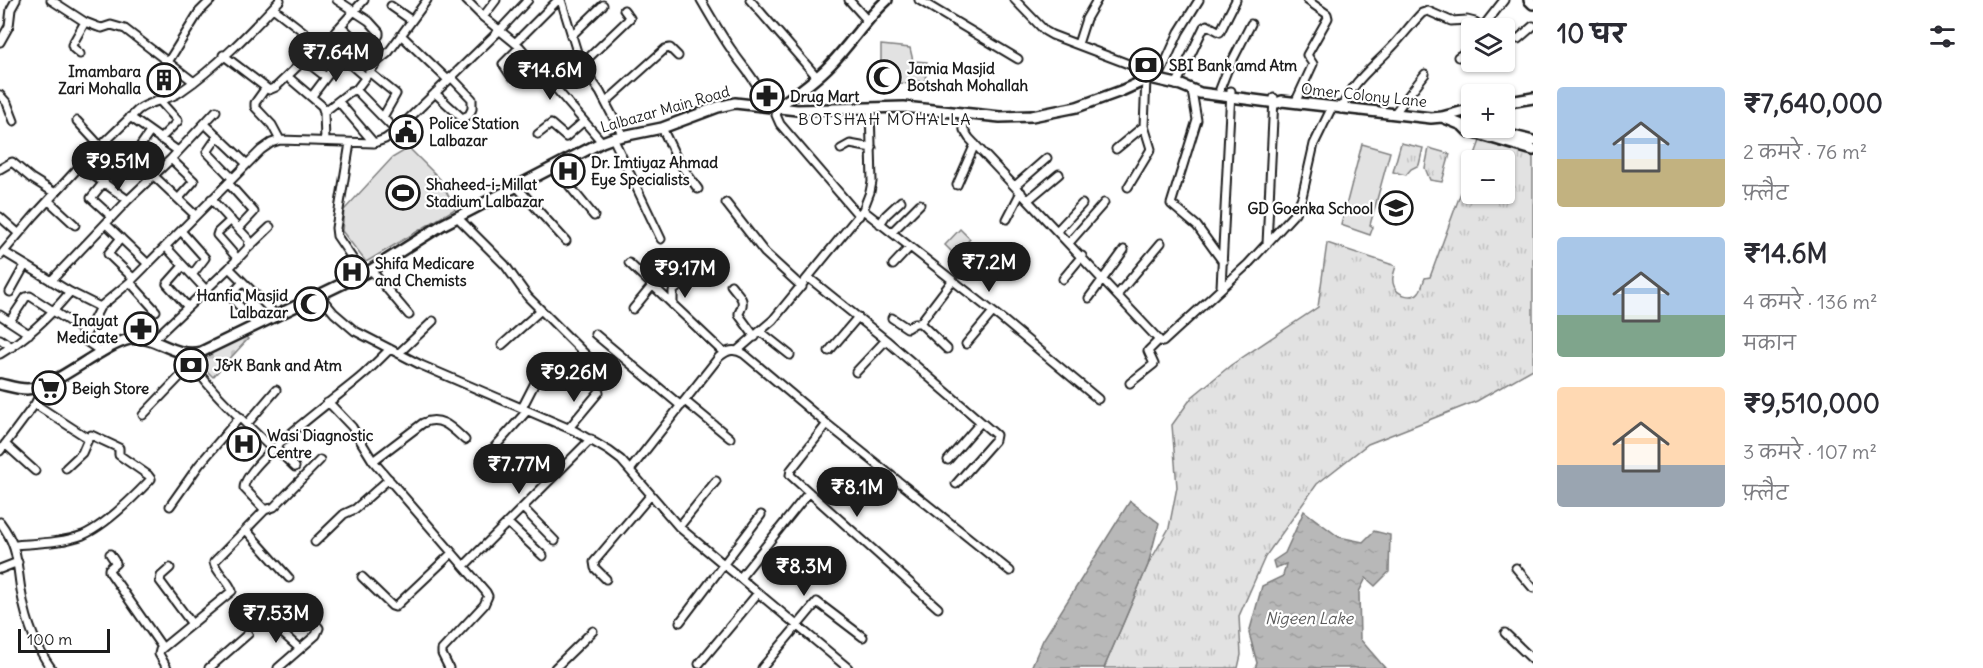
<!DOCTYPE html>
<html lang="hi">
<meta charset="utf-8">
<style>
body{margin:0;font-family:Delius,"Playpen Sans Deva",sans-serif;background:#f7f7f7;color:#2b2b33;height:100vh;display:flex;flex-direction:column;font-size:22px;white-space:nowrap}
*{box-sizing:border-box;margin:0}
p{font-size:20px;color:#7c7c81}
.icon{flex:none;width:33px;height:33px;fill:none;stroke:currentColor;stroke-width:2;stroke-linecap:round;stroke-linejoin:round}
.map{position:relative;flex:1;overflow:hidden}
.panel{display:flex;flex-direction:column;background:#fff;width:450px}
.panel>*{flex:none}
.fabs{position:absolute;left:1461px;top:18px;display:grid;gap:12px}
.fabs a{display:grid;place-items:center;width:54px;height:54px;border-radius:6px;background:#fff;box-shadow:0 2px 4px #0004;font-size:30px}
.scale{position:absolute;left:18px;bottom:15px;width:92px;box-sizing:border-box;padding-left:6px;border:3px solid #1c1c1c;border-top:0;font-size:16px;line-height:21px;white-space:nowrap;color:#1c1c1c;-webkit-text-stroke:4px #fff;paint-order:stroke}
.price{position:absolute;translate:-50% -51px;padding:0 14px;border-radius:21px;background:#1c1c1c;color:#fff;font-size:20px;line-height:39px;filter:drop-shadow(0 2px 3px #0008)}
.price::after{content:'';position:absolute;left:50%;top:36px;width:18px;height:14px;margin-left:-9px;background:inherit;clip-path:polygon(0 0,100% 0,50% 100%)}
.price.on{background:#222;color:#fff}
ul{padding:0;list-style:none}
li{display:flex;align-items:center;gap:18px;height:150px;padding:0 24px}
li span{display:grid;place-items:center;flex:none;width:168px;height:120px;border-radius:6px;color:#555}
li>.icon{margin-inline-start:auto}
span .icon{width:72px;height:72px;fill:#fffc;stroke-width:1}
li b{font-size:26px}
h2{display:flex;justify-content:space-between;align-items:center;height:72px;padding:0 24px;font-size:26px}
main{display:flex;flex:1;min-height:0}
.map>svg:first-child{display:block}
.grass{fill:url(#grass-tufts);stroke:#7f7f7f;stroke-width:1.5}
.cemetery{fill:url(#cemetery-stones);stroke:#7f7f7f;stroke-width:1.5}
.green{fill:#e2e2e2;stroke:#7f7f7f;stroke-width:1.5}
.water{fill:url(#water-ripples);stroke:#7a7a7a;stroke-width:1.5}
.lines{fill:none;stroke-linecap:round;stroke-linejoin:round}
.street-casing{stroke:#1c1c1c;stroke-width:11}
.secondary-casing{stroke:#1c1c1c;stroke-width:14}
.street{stroke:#fff;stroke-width:7}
.secondary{stroke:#fff;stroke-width:9}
.labels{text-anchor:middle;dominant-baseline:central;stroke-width:4.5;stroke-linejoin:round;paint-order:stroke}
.poi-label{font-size:15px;font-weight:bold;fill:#1c1c1c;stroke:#fff;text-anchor:start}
.street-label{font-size:15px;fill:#1c1c1c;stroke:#fff}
.neighbourhood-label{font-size:16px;letter-spacing:1.5px;fill:#1c1c1c;stroke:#fff}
.water-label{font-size:16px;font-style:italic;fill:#5a5a5a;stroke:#fff}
</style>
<main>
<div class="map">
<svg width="1533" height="668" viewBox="0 0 1533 668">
<defs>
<pattern id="grass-tufts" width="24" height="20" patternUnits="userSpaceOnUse" patternTransform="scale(1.5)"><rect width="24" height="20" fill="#e2e2e2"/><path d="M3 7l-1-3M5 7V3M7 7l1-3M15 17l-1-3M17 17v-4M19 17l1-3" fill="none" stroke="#c1c1c1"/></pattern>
<pattern id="cemetery-stones" width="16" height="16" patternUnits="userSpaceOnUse" patternTransform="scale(1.5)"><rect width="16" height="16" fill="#e2e2e2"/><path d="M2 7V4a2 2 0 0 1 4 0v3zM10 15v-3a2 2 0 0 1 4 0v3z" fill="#c1c1c1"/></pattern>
<pattern id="water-ripples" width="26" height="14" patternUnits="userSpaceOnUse" patternTransform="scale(1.5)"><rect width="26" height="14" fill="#b8b8b8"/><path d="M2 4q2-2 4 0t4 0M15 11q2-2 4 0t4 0" fill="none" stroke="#9e9e9e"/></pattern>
</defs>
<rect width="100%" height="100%" fill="#fff"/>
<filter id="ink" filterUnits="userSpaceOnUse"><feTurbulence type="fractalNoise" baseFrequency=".0167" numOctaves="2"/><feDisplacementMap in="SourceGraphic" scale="12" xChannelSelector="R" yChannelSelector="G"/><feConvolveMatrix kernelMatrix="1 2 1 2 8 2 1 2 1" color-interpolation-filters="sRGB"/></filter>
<g filter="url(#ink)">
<!-- grass -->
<path class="grass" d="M1481,138L1533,149V369L1477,401L1368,444L1317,484L1265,557L1239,616L1241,655L1238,668H1104L1148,565L1169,528L1177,487L1172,425L1192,397L1231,365L1318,307L1327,243L1396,266C1394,273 1391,279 1394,286C1397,295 1413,300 1419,292C1422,289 1423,282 1425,278L1430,277L1471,165L1472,194H1504V160H1473Z
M1401,143L1423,148L1419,165L1411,169L1406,175L1393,172Z
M1429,148L1450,154L1442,182L1430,180L1425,168Z"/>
<!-- cemetery -->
<path class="cemetery" d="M243,334L248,339L213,377L193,357Z"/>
<!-- green -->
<path class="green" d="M881,45L910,48L913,61L927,62L925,82L911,80L909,84L891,82L897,73L881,64Z
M1362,144L1390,152L1370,225L1373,227L1370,235L1341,225Z
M409,148L440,179L455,209L366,262L342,231L344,210L392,158Z
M960,229L970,239L955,255L945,245Z
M973,246L988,259L977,274L960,259Z"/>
<!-- water -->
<path class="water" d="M1130,501L1159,523L1148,565L1104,668H1031L1043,640Z
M1304,511L1339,537L1363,542L1374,531L1390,535L1389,572L1375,586L1366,578L1359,592L1360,639L1385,668H1255L1257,663L1249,633L1262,586L1283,576L1286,564L1275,568L1273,561L1285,553Z"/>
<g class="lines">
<defs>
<path id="street" d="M51,0L85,22L98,27L102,28L111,25L125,29L194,82
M337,0L369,21L379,32V35L368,51
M466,0L483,17L520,47L602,142
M561,0L581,65L600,92L623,136
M701,0C711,17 720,33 731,49C744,69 760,83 765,106
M750,0L817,77
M849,0L867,20
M919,0L1018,59
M1015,0L1045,31L1052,35L1131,65L1150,78
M391,6L411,20
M273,8L322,46
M483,17L496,0
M341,26L378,61
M1482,28L1504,0
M401,35L448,80
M571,36L603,5
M1518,39L1533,26
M0,42L9,26L11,9L16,0
M515,43L558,0
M1078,44L1086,19L1097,0
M80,54L73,48L72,45L85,22
M223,55L269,90L276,87L304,60L326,77
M342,57L365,77
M1458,57L1472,48
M168,62L199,12L211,0
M308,62L364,0
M581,65L628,20L630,18L624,10
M369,72L396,94L383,117
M511,76L503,64L520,47
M288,77L322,106L324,112L325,141
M1158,79L1179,32L1199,0
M1176,85L1204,27L1207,25L1220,32L1236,0
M265,89L255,103V107L272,125L280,140
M1220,89L1227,71L1251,24
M356,90L378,61L388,53L427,0
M1192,91L1197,120L1171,204L1197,226L1223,262
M435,93L462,118L469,115L472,109V99L451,77
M0,95L7,103L14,121
M312,96L355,39
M160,101L178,121L160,139
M339,102L374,143
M606,102L665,49L670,48L678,56
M1295,103L1313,64L1307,55L1328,18L1327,14L1307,0
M776,108V115L780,124L859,216
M1341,109C1355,79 1369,71 1391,48C1402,37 1411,24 1422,13L1428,11L1451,21L1467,20L1475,22L1483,28
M324,112L351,91L356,90L396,131
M962,113L964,130L969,138L1160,341L1163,342L1248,264L1295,213L1302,197L1314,144L1332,107
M1394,114L1425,74
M130,117L178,151
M77,121L100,146
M205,124L247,164
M662,128L678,161L698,189
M150,132L141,145L140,149L163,166
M538,134L551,124L566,137L583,122
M218,136L207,152L232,178
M613,138L661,239
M350,143L336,228L337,236L363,274
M841,149L850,144L872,148
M1116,149L1144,126
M171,159L194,181L178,199
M80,166L128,200
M554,167L594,216
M0,169L12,162L31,178L55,193
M154,176L195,215
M104,182L91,198L112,217
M228,183L254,212L239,228
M957,185L975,144
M516,186L566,241
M1015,186L1047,158
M1128,187L1151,149L1144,126L1146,79
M1028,200L1059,174
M49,201L75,225
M726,203L765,253L802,287
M863,210L1002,319L1098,399
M0,217L18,233
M458,218L505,265L528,297L588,357
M1007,219L1021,192
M231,220L218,232L217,235L238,259
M106,224L148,264
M880,224L886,215L901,201
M181,231L205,258L192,275
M1057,231L1082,204
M892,232L920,204
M121,238L108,254L133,278
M1069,243L1104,203
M1267,244L1274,98
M166,247L206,290
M248,248L270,227
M4,252L70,292L100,307L130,282L261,150L271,143L280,140L374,143L385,139L396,131L500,30L528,0
M0,256L34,216L80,166L138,110C151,100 167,101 180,92C217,67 250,32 280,0
M629,263L724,353
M893,265L910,247
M183,266L167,284L188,307
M229,268L277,316
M371,270L409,315
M809,278L886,340L996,435L995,440L956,484
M1063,279L1082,256
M51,281L128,200L171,159L216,111
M130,282L156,311
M243,282L232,294V298L257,325
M731,285C739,296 747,299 739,313V315L755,337
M1221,287L1231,91
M10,292L25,265
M1118,294L1161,243
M319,295L334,313L355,331L421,365L575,431L609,451L621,460L679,527L848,668
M1089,298L1124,250
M673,305V291L684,282L692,267
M633,309L652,286
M0,315L29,334
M892,318L907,328L915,323H920
M10,321L26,297L30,296L81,329L84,340L102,352
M761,332L790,355
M595,334L681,406
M84,338L100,307
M0,339L12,347
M152,341L229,268L248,248L249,240L211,199
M966,344L993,312
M502,345L541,310
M947,349L920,323L952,281
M738,350L773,320L863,210L870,192L872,182L870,108
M829,351L858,317
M399,353L433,321
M0,354C27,338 50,316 70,292
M187,354C205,388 242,419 269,446L274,447L295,467
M856,372L886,340
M1130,383L1154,364L1148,351L1159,340
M685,401L730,438
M327,403L332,406L352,427L373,461L486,592L488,596L484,605L442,650V654L449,668
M522,408L541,371
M143,415L192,364
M247,424L276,390
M827,424L791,470L790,475L938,608
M569,428L599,392
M5,444L35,471
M492,450L527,411
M0,451L35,404L44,386
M948,460L981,422
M373,461L423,423C441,415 452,428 465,440
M66,468L82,453L89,437
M630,470L719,357C728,350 734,348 744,354L827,424L1010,571
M170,506L199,465L240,417
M523,508L555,541
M265,510L274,507L320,460
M0,522C20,549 16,564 22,596C27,623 35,646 51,668
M508,523L543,556
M679,527L716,481
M246,530L289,578
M315,542L344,514L355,509L389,479
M14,545C36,543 62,543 83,535C106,525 133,498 151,479L148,475L119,455V448L91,435L88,438L83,435L35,404
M110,554L116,563L109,569V571L162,647
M464,566L591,439
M170,568L161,576L160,581L192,624
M1516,568L1533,588
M0,569L18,562
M362,577L392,606L395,607L452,553
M740,578L809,492
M606,579L595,568L594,562L650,496
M269,621L300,649
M680,622L761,515
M1505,633L1533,660
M699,664L758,593
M167,668L159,654L160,650L232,591C229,580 216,573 214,562L265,510L244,488C244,463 342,394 363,375C372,367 381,358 390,349
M209,668L248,634
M278,668L316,635L319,628L314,622
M555,668L593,631
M762,668L817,602L863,637"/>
<path id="secondary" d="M1529,0L1533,4
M1504,103L1533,98
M776,108C795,95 815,81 831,64C851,43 866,19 887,0
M1442,117L1462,125L1468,131L1533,150
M1482,128L1533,141
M0,384C9,386 18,389 27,389C55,389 99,346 130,339C155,333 173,359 201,352L371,270L442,225L602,142L613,138L662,128L718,107L735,103L797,110L904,107L1000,117L1032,116L1077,107L1121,91L1150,78L1181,85L1200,93L1277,103L1282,101L1431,118L1442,117L1472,109"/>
</defs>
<!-- street casing -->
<use href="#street" class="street-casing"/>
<!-- secondary casing -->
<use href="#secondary" class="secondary-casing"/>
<!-- street -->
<use href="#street" class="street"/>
<!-- secondary -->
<use href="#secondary" class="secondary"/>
</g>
</g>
<!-- icons -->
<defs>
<symbol id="bank-ring" viewBox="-11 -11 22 22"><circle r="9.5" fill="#fff" stroke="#1c1c1c" stroke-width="1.5"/><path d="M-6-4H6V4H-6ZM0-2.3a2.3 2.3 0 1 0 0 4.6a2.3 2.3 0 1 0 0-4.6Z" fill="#1c1c1c"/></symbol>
<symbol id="mosque-ring" viewBox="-11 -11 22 22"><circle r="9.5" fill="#fff" stroke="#1c1c1c" stroke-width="1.5"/><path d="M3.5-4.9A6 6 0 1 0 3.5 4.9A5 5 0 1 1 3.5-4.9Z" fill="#1c1c1c"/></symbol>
<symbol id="building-ring" viewBox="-11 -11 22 22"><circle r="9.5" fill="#fff" stroke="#1c1c1c" stroke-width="1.5"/><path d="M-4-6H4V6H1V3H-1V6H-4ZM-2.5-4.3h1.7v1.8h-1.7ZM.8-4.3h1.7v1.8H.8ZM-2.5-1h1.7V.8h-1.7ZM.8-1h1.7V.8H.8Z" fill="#1c1c1c"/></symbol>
<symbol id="pharmacy-ring" viewBox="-11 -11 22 22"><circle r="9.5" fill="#fff" stroke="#1c1c1c" stroke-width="1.5"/><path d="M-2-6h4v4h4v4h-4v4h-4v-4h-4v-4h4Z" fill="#1c1c1c"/></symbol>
<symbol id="civic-ring" viewBox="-11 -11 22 22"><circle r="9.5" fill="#fff" stroke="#1c1c1c" stroke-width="1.5"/><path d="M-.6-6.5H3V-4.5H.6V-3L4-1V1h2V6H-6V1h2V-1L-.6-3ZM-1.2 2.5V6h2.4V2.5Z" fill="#1c1c1c"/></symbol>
<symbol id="hospital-ring" viewBox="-11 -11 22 22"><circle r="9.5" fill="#fff" stroke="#1c1c1c" stroke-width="1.5"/><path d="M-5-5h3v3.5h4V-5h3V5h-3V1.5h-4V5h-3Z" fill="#1c1c1c"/></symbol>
<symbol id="stadium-ring" viewBox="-11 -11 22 22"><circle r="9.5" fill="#fff" stroke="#1c1c1c" stroke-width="1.5"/><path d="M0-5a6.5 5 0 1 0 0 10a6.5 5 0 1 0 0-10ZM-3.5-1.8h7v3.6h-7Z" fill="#1c1c1c"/></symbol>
<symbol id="school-ring" viewBox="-11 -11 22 22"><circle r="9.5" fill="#fff" stroke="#1c1c1c" stroke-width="1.5"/><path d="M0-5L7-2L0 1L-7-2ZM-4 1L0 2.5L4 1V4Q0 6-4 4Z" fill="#1c1c1c"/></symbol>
<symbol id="supermarket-ring" viewBox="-11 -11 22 22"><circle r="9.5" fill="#fff" stroke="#1c1c1c" stroke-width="1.5"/><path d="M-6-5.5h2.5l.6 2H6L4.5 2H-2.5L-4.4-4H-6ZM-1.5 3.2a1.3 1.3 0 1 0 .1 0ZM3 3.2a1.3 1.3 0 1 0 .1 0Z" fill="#1c1c1c"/></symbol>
</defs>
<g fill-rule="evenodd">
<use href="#bank-ring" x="1127" y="46" width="38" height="38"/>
<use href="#mosque-ring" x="865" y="58" width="38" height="38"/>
<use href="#building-ring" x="145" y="61" width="38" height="38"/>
<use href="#pharmacy-ring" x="748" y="77" width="38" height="38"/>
<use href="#civic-ring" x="387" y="113" width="38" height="38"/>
<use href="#hospital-ring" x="549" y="152" width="38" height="38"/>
<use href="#stadium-ring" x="384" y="174" width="38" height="38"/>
<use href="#school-ring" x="1377" y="189" width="38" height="38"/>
<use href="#hospital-ring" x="333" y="253" width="38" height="38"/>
<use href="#mosque-ring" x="292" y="285" width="38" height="38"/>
<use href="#pharmacy-ring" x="122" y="310" width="38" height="38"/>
<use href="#bank-ring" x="172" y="346" width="38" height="38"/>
<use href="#supermarket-ring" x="30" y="369" width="38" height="38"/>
<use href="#hospital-ring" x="225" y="425" width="38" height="38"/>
</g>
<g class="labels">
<!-- poi labels -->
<g class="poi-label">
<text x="1169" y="65">SBI Bank amd Atm</text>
<text x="907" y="68">Jamia Masjid<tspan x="907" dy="17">Botshah Mohallah</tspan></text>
<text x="141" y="71" text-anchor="end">Imambara<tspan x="141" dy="17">Zari Mohalla</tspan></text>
<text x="790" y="96">Drug Mart</text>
<text x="429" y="123">Police Station<tspan x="429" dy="17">Lalbazar</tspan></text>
<text x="591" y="162">Dr. Imtiyaz Ahmad<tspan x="591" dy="17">Eye Specialists</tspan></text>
<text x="426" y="184">Shaheed-i-Millat<tspan x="426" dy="17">Stadium Lalbazar</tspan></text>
<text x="1373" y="208" text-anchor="end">GD Goenka School</text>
<text x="375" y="263">Shifa Medicare<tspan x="375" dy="17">and Chemists</tspan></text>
<text x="288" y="295" text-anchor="end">Hanfia Masjid<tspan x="288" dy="17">Lalbazar</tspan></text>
<text x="118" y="320" text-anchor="end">Inayat<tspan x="118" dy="17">Medicate</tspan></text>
<text x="214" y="365">J&amp;K Bank and Atm</text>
<text x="72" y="388">Beigh Store</text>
<text x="267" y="435">Wasi Diagnostic<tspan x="267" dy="17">Centre</tspan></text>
</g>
<!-- street labels -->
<g class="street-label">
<text transform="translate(1364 95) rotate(6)">Omer Colony Lane</text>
<text transform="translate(665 109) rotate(-16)">Lalbazar Main Road</text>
</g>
<!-- neighbourhood labels -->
<g class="neighbourhood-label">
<text x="885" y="119">BOTSHAH MOHALLA</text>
</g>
<!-- water labels -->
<g class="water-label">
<text x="1309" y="618">Nigeen Lake</text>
</g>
</g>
</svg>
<div class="fabs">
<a><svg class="icon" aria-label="layers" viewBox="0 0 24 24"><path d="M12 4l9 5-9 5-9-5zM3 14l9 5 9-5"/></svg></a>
<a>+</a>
<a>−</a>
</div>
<div class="scale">100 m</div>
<b class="price on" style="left:336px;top:83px">₹7.64M</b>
<b class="price" style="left:550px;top:101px">₹14.6M</b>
<b class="price" style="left:118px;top:192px">₹9.51M</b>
<b class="price" style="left:989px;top:293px">₹7.2M</b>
<b class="price" style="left:685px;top:299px">₹9.17M</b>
<b class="price" style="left:574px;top:403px">₹9.26M</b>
<b class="price" style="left:519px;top:495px">₹7.77M</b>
<b class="price" style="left:857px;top:518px">₹8.1M</b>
<b class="price" style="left:804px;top:597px">₹8.3M</b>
<b class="price" style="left:276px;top:644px">₹7.53M</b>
</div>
<section class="panel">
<h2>10 घर<svg class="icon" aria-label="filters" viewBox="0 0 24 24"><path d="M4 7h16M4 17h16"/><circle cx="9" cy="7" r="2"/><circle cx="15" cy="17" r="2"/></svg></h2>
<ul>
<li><span style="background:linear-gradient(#a9c7e8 60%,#c2b280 0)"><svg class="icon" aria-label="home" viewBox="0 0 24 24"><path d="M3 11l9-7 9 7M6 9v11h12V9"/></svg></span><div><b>₹7,640,000</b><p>2 कमरे · 76 m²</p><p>फ़्लैट</p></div></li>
<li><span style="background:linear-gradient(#a9c7e8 65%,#7fa58c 0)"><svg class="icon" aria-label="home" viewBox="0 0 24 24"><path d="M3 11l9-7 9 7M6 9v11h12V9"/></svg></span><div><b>₹14.6M</b><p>4 कमरे · 136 m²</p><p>मकान</p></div></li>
<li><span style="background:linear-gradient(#ffd9b3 65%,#9aa5b1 0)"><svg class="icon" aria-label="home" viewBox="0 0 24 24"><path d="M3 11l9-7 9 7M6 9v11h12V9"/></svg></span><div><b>₹9,510,000</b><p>3 कमरे · 107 m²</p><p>फ़्लैट</p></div></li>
</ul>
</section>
</main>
